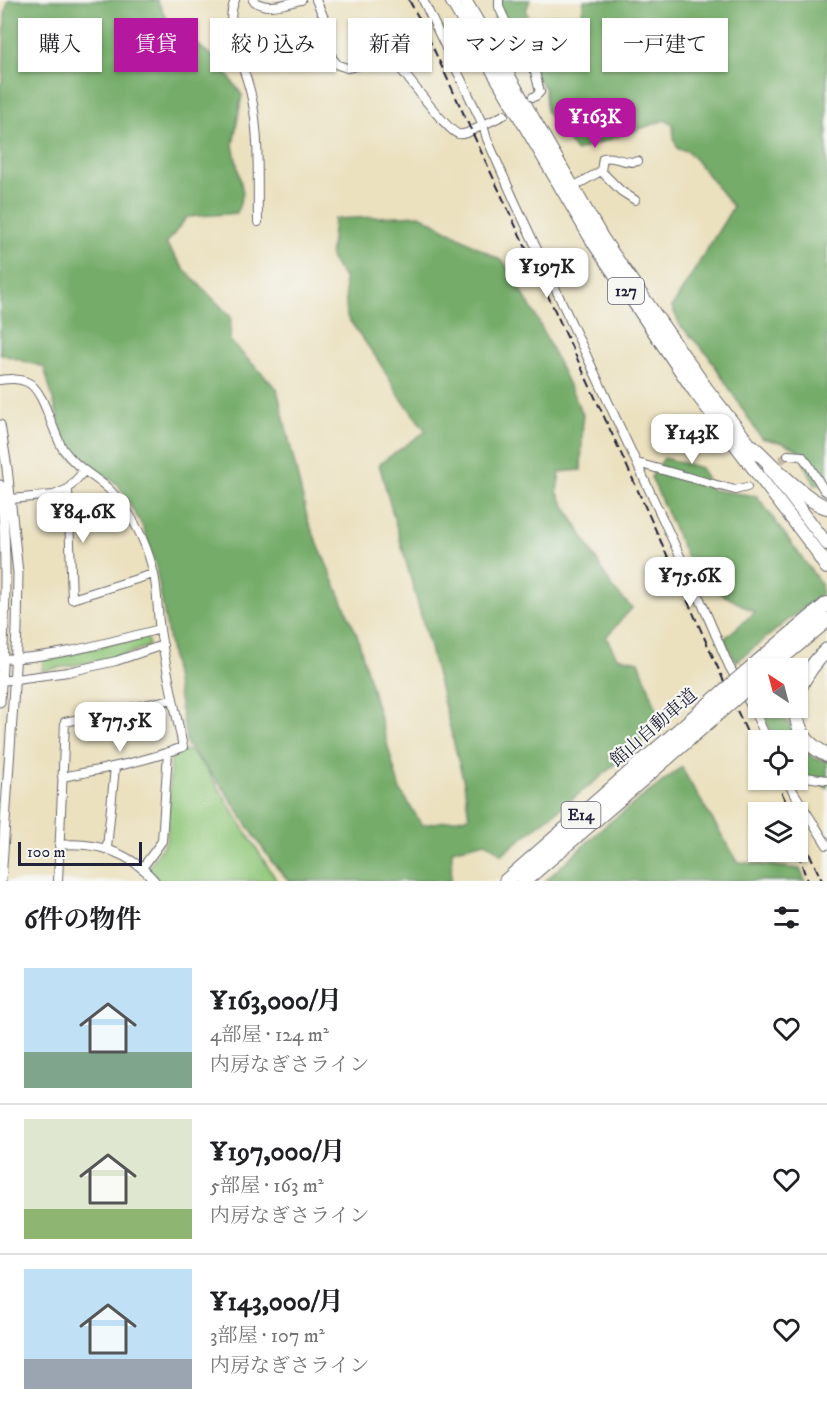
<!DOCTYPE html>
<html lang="ja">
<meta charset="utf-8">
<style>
body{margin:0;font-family:"IM FELL DW Pica","Noto Serif JP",serif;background:#f6f6f6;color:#202124;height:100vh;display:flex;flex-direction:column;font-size:22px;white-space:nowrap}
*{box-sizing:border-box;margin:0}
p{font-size:20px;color:#757577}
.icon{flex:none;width:33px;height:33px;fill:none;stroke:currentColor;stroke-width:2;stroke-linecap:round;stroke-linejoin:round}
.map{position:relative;height:881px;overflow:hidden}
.details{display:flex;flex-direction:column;background:#fff;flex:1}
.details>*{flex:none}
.top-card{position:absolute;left:18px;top:18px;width:792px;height:54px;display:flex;gap:12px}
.needle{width:39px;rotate:324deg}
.controls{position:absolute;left:748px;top:658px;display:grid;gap:12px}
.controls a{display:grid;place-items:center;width:60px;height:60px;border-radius:0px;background:#fff;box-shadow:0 2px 4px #0004;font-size:30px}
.scale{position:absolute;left:18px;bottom:15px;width:124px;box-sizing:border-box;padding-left:6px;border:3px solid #22223b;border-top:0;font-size:16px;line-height:21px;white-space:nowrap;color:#22223b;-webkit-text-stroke:4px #f6f6f2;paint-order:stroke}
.price{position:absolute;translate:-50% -51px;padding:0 14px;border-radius:12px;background:#fff;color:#222;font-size:20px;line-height:39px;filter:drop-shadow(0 2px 3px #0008)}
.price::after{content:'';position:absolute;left:50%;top:36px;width:18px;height:14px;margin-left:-9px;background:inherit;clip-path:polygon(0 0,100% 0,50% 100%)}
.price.selected{background:#b5179e;color:#fff}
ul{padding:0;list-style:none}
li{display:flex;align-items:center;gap:18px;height:150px;padding:0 24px}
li+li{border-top:2px solid #e0e0e0}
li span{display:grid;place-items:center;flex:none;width:168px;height:120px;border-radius:0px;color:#555}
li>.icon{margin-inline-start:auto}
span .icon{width:72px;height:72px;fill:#fffc;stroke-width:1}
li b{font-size:26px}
h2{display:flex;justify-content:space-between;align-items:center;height:72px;padding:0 24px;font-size:26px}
.pill{padding:0 21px;border-radius:0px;background:#fff;box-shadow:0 2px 4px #0004;font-size:21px;line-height:54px}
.pill.selected{background:#b5179e;color:#fff}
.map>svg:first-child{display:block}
.green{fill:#90c779;stroke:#59745a;stroke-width:1.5}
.forest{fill:#74ac69;stroke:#4b6752;stroke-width:1.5}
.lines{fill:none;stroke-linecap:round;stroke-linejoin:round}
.minor-tunnel{stroke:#c3bba5;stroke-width:8;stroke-dasharray:8 4;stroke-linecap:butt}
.minor-casing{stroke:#686569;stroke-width:10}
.tertiary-casing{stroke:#686569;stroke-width:11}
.trunk-casing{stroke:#686569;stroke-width:14}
.motorway-casing{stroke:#686569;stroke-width:16}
.minor{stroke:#fff;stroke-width:8}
.tertiary{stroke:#fff;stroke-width:9}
.trunk{stroke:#fff;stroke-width:12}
.motorway{stroke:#fff;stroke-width:14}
.rail{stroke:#22223b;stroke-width:2;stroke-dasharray:9 4.5;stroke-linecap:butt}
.motorway-bridge-casing{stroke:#686569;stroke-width:16;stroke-linecap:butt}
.motorway-bridge{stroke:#fff;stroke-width:14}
.labels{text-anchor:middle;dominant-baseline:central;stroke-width:4.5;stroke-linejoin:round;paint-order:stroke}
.shield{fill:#f6f6f2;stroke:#626272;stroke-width:1.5}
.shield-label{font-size:16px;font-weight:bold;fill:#22223b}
.street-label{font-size:18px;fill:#22223b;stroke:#f6f6f2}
</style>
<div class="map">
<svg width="827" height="881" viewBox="0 0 827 881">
<rect width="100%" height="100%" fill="#f6f6f2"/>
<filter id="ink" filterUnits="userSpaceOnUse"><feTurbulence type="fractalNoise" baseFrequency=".0167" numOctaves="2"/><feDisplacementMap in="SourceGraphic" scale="12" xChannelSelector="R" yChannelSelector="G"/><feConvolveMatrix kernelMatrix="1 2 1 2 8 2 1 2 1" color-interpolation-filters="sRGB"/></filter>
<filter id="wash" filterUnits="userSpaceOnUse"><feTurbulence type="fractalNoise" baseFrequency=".008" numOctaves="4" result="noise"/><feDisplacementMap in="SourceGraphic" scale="24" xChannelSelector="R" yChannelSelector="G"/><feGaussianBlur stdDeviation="1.35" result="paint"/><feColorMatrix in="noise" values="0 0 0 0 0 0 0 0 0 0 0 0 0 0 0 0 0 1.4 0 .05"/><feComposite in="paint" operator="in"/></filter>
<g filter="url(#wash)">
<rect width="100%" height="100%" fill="#ebe1bf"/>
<!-- green -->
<path class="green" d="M146,636L149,645L147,647L112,658L42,671L43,659Z
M188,750L205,767L277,881H159L149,870L150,865L167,840L171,758L175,754Z"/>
<!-- forest -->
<path class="forest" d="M8,0H157L168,21L217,60L242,95L233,145L243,193L237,213L187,217L166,244L184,269L231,317L230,341L277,389L308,521L357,635L400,790L422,825L469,817L464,783L430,648L379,464L426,431L400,397L378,360L347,317L344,278L330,258L334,219L420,215L504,262L535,314L583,415L581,470L560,472L557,492L612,587L632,608L606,637L617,657L639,661L662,724L598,779L502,854L486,842L452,850L451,881H289L271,861L223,788L187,745L156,567L143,527L118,484L69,457L44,367L0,354V86L3,77L5,15Z
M500,0H530L526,11L538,39L560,49L580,24L584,0H827V484L815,485L797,449L783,443L761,438L708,355L680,325L672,307L733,207L695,159L687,151L678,149L674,140L673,125L665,120L576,151L546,111L545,88L522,60L511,53L494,21Z
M664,458L701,468L712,490L757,496L821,584L822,593L736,662L724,639L755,612L703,584L688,560L651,477Z
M760,708H782L781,713L813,758L827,761V788L807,779L798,771V741H775Z
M682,767L689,781L738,862L800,869L805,881H545L606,825Z"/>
</g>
<g filter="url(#ink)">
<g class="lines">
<!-- minor-tunnel -->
<path class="minor-tunnel" d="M771,468L788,455"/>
<defs>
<path id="minor" d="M235,0C224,26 239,55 247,80C261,122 257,178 258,222
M253,0C266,12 286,3 301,0
M316,0L324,18L332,58L338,65L347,68L392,58C403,71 446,130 458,134C462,135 464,134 467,133L504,115
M423,0L483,125L487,139L515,202L700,599L729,666L754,711L768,741
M499,0V7L518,49L535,72L540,92L536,96L533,97
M601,171L621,191L635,200
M573,187L601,171L603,158C615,155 626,165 638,161
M0,380C9,379 18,378 27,382C44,389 52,432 63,449C74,465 89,473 104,485C112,491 119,500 125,508C139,528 149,552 154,575C158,593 157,612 160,630C166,669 175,708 183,747C144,762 103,769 62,777
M788,455L802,456L809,465L824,490L827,492
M637,463L735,490L747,487
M68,489L72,599L153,574
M11,499L54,495L68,489L84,471
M2,659C56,658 108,642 160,629
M1,681L68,672L116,661L163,645
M798,776L827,780
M786,780L827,845
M59,845C96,841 131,853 155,881
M107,848L115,767
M143,867L162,841L168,753
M58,881L65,722L173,699"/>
<path id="tertiary" d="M0,425L7,468L18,573L17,630L13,704L1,881
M0,485C9,557 4,630 0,702"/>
<path id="trunk" d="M451,0L594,244L694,391L824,561
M465,0L603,239L707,389L758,455
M769,468L827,544"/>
<path id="motorway" d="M753,447C770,463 806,502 827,507
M819,555L827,567
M759,661L827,604
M768,669L827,620
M798,691C805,675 814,662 827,650
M795,708C798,732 805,744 827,755
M506,881L656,750
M524,881L667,758"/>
</defs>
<!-- minor casing -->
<use href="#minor" class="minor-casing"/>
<!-- tertiary casing -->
<use href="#tertiary" class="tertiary-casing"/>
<!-- trunk casing -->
<use href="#trunk" class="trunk-casing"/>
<!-- motorway casing -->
<use href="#motorway" class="motorway-casing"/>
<!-- minor -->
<use href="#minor" class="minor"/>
<!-- tertiary -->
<use href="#tertiary" class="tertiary"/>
<!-- trunk -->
<use href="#trunk" class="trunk"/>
<!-- motorway -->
<use href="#motorway" class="motorway"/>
<!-- rail -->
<path class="rail" d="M409,0L422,24L625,462L759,759
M776,780L791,813
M798,828L822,881
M798,852L807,881"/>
<defs>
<path id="motorway-bridge" d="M656,750L759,661
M667,758L759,677"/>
</defs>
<!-- motorway-bridge casing -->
<use href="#motorway-bridge" class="motorway-bridge-casing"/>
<!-- motorway-bridge -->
<use href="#motorway-bridge" class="motorway-bridge"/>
</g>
</g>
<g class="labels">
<!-- shield labels -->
<g class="shield">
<rect x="608" y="278" width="36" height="26" rx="4.5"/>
<rect x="561.5" y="802" width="39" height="26" rx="4.5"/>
</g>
<g class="shield-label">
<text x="626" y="291">127</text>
<text x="581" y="815">E14</text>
</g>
<!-- street labels -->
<g class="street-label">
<text transform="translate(654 728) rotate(-41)">館山自動車道</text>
</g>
</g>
</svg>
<div class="controls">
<a><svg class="needle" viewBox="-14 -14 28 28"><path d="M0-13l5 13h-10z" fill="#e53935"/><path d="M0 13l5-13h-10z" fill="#757577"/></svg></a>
<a><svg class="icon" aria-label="locate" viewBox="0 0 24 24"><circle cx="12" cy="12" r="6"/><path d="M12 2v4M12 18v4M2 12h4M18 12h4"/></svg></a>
<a><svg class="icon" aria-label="layers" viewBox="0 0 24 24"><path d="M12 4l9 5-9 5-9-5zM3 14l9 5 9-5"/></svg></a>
</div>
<div class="scale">100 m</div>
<b class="price selected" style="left:595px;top:149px">¥163K</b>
<b class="price" style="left:547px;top:299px">¥197K</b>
<b class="price" style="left:692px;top:465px">¥143K</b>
<b class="price" style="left:83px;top:544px">¥84.6K</b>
<b class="price" style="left:690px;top:608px">¥75.6K</b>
<b class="price" style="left:120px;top:753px">¥77.5K</b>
<div class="top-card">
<a class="pill">購入</a>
<a class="pill selected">賃貸</a>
<a class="pill">絞り込み</a>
<a class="pill">新着</a>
<a class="pill">マンション</a>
<a class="pill">一戸建て</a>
</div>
</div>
<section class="details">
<h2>6件の物件<svg class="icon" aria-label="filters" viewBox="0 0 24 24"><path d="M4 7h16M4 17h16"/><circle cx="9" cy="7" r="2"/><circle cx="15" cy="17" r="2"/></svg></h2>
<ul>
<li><span style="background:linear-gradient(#bfe0f5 70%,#7fa58c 0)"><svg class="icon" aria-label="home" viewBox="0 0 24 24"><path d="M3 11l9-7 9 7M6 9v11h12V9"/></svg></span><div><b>¥163,000/月</b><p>4部屋 · 124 m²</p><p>内房なぎさライン</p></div><svg class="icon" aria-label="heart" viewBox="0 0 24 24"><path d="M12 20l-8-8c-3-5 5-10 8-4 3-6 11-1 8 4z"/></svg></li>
<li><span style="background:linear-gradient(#dfe7d0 75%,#8fb573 0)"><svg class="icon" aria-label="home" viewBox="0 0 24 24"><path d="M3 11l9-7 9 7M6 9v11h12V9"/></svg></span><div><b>¥197,000/月</b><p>5部屋 · 163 m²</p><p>内房なぎさライン</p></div><svg class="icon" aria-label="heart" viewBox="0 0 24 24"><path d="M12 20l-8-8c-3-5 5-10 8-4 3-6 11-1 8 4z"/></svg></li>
<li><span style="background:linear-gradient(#bfe0f5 75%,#9aa5b1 0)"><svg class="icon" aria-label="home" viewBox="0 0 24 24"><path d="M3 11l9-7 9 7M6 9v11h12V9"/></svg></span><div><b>¥143,000/月</b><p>3部屋 · 107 m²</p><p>内房なぎさライン</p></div><svg class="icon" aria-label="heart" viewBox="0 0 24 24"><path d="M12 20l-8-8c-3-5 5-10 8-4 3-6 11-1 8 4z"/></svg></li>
</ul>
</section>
